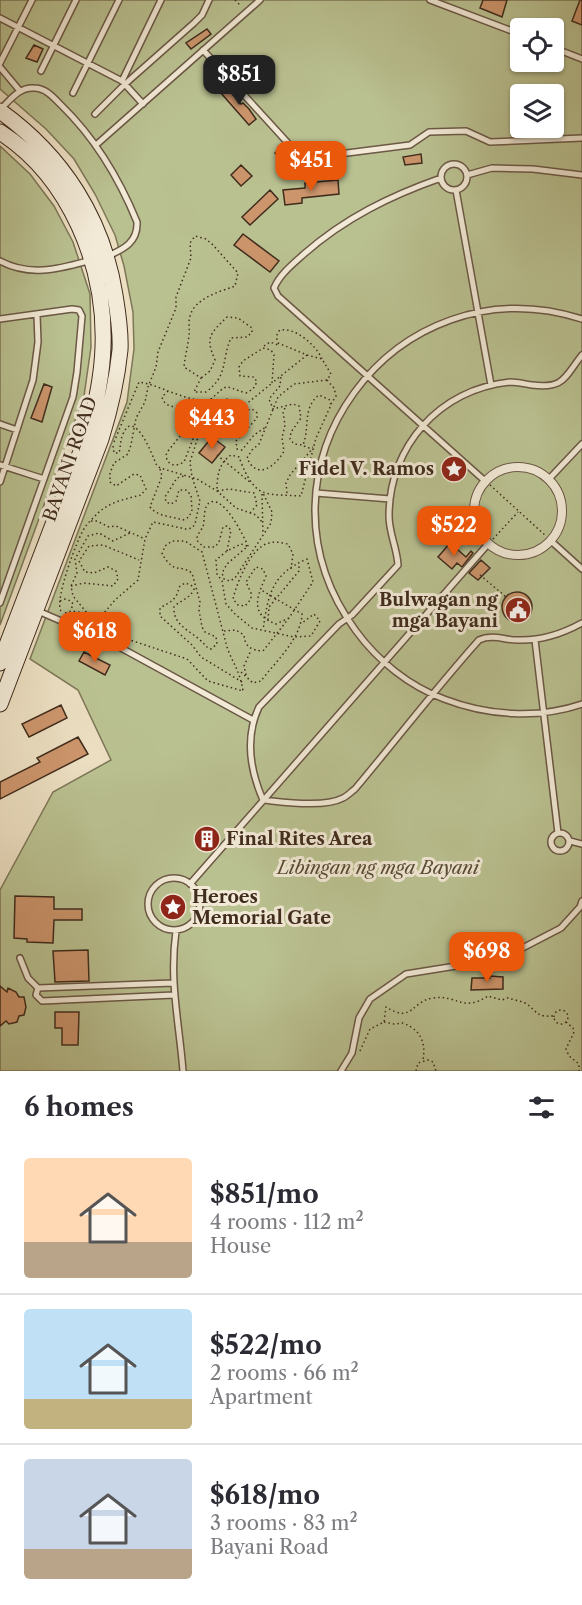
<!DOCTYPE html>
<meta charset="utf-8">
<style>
body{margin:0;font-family:"Libre Caslon Text",serif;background:#f2f2f3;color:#2b2b33;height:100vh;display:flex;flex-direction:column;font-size:22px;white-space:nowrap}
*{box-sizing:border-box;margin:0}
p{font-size:20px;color:#7c7c81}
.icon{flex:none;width:33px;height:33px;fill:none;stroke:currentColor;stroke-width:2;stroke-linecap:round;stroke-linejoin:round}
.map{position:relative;height:1071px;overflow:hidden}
.drawer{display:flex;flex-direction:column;background:#fff;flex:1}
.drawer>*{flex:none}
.controls{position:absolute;left:510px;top:18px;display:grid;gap:12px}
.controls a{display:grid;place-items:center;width:54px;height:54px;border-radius:6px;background:#fff;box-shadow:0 2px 4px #0004;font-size:30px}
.price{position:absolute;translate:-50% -51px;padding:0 14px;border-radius:12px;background:#ea580c;color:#fff;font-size:20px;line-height:39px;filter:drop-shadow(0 2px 3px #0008)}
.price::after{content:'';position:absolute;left:50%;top:36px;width:18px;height:14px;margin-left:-9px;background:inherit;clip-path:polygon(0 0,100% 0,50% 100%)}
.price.on{background:#222;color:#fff}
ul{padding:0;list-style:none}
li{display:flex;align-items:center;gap:18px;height:150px;padding:0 24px}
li+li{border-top:2px solid #e1e1e2}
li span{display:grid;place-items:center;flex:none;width:168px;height:120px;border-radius:6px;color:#555}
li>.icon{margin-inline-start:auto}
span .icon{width:72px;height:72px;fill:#fffc;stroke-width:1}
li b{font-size:26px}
h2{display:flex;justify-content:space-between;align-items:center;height:72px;padding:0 24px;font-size:26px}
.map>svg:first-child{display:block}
.green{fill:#bac191;stroke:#7d7657;stroke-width:1.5;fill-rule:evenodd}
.building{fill:#cc956c;stroke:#402c1d;stroke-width:1.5}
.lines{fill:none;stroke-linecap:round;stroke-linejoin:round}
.service-casing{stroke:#6b5846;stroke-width:8}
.pedestrian-casing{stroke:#6b5846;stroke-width:10}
.secondary-casing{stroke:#402c1d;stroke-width:17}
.path{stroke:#402c1d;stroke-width:1.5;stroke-dasharray:1.5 3;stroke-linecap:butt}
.service{stroke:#f2ead7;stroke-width:5}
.pedestrian{stroke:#f2ead7;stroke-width:8}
.secondary{stroke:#f2ead7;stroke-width:15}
.labels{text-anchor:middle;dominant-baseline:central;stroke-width:6;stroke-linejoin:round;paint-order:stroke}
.street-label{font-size:18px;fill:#402c1d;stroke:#f2ead7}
.poi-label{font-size:18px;font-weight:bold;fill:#402c1d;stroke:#f2ead7;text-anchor:end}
.park-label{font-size:18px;font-style:italic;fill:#584a34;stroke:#f2ead7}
</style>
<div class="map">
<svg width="582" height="1071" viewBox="0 0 582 1071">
<rect width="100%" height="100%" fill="#ebdec1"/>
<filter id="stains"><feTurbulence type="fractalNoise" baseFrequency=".00333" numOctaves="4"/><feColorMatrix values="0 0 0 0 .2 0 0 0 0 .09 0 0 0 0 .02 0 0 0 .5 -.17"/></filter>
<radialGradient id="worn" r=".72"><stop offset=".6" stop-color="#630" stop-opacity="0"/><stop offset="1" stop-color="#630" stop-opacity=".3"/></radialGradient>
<!-- green -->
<path class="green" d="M0,0H582V1071H0V890L53,792L111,760L78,690L30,659L127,402L134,349L133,312L124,266L115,235L95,194L74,159L46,129L0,89ZM520,28H554V62H520ZM520,94H554V128H520Z
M0,146L30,174L54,206L73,242L90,294L91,347L84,396L0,625Z"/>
<!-- building -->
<path class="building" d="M483,0H507L502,17L480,8Z
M580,0H582V25L572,21Z
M207,29L211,34L191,49L186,43Z
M34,45L43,49L37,62L26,58Z
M225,86L241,104L243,103L249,109L256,119L249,125L220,92Z
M281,147L297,165L291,171L275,153Z
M421,154L422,163L405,165L403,157Z
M241,165L252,176L241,186L231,175Z
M338,180L339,194L302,198V203L285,205L283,190L305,188V183Z
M270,190L278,199L250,225L242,217Z
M243,234L279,261L270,272L234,245Z
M44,384L52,387L42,422L31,418Z
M212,437L225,447L212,463L199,453Z
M450,543L466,557L471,551L473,553L462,567L457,563L452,569L438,557Z
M481,560L490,568L478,580L469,573Z
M502 607a15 15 0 1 1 30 0a15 15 0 1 1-30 0Z
M84,652L110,665L105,675L79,661Z
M61,705L67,718L29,737L22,724Z
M78,737L88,754L0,799V782L40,762L37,758Z
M15,896L54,897V909H82V920H54L53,943L27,942V939L14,938Z
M88,950L89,981L55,982L53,951Z
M490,976L503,977V989L471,990L472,978H490Z
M0,986L7,992L8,988L16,992L19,997H24L26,1007L24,1015L19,1016L17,1022L9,1024L6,1021L0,1026Z
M55,1012H79L78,1045H62V1028H55Z"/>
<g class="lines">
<defs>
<path id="service" d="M430,0L520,34
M0,18L122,81L143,104
M554,48L582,59
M203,50L297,153L308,158L410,145L429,132L466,131L490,142L582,138
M0,63L32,0
M0,67L20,91
M41,71L76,0
M122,81L161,0
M73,93L119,0
M0,110C10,100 19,87 34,88C46,88 53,97 61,105C95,138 119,178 137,222C138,242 124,249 108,256
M95,114L124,85L194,23L202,15L209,0
M96,145L260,0
M441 177a13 13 0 1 1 26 0a13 13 0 1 1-26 0Z
M467,175L492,168L533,169L582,175
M441,178C390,196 345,218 304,254C293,264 280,274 274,288L278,296L485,481
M456,190L491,385
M0,261C30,277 58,269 88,261
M0,319L72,309L79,310L82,316L77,372L73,397L0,603
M582,319C394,259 238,471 356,631C378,661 409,686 444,699C488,716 538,719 582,704
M582,355C564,378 564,389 532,385C525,384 517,382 510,382C440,389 389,446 389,516C389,533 397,548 398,565L352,615L339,624L259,707C245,737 250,770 263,800C284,802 324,808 343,798C347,796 351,792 355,789C397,739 436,688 479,640C492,634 505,640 517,640C540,641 562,634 582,623
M0,424L17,430
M0,465L44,479
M549,479L582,444
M0,482L33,380L38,342L37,315
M316,493L390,499
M551,541L582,569
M38,611L112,643L253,720
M535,640L558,833
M551 842a9 9 0 1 1 18 0a9 9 0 1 1-18 0Z
M570,841L582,844
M148 904a26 26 0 1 1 52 0a26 26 0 1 1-52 0Z
M190,884L488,544
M176,931C169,981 179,1021 183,1071
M20,958L28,978L38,988
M173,983L38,988L36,995L42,1001L174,995
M341,1071L352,1053L359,1018L370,999L406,974L462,965L507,956L561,928L580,907L582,901"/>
<path id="pedestrian" d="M474 511a44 44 0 1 1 88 0a44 44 0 1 1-88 0Z"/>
<path id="secondary" d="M0,111C63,156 103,219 115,295C118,313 121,332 120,350C117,380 110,410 101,439L0,704
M0,132C70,177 106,266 103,347C102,377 96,405 88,433L0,663"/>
</defs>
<!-- service casing -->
<use href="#service" class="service-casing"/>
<!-- pedestrian casing -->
<use href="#pedestrian" class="pedestrian-casing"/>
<!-- secondary casing -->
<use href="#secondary" class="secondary-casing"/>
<!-- path -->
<path class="path" d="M235,0L241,6
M264,346L270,342L278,345
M327,380L334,388L336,396L331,404
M168,391L162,397C167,416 195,400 207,410L204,420L190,424L168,451L166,455C167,466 176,467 184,462L195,434L205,426L212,411L227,399L232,403L226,421
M210,400L212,410
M245,405L271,384
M285,408L283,412L285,425L282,438L284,451C276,466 257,481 247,458L252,450L259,444L278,397L294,384L327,380L331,374L322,359L307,355L278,343C276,338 276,334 280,330C295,327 316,345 322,359
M242,409L233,423L234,427L238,429L245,425L244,418L248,410L252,409L257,413V418L236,441L237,449L242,450L254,435L266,427
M114,442L139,382C164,386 184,402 210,400C230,382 222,386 246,393L253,389L257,382L254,377L240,376L239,367L243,361L263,348L271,350L274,355L272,383L307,355
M113,446L114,453H119C121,446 120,440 123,434C134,407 153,456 156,464L160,468L197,479L217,491L236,508L256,515L263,523
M304,446L308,448L313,447
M217,455L251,483
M160,469L162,476L150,507C158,517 171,516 183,520L189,517L192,510L191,495L186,490H179L176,501L171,504L166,502L165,497L177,478L184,476
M490,485L546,536
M287,493L286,483L290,475L313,448
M262,494L263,534
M250,513L257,505L254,493L229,489L217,491C217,477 218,464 231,455L239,457C243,468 251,488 263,492C273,496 289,495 301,496L316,438L331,405L330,400L319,395C302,408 310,428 303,445L294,444L290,439L291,432L301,418L299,406L293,404L273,409L269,399L280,386L281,376
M91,521H97L109,527L116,526L145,539
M493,539L518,512
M247,546L241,544L227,551L216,560L217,574L222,581L226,604L235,614L252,628L294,637L311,636L320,621L314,614L302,623
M227,551L231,530L227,526L223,527L219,542L215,547H203C202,545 197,541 197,540C196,536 201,530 203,527C205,520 203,507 209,503C223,493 244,537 248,546L227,564L222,573L224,579L230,581L235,578L271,523L272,512L263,493
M480,575L506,597
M71,586L84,583L113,586L118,579L116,571L108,567L94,573L85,572L79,561L89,546L103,545L139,560
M60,601L65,599L71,601L73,604L71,610
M61,611C54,601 77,539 85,527C89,522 94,517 98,513C109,502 126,499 141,495L146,489L140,475L134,474L116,486L110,482V473L114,463L128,454L131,445L136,418L145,402L148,387L156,367L158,352L176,308V297L191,258L190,243L195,236L206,239L213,245L238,273L235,286C219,292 195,298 190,316C188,322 190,329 189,335C188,346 185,356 184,367L201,378L194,392H206C229,375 221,360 231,338L247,337L252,332V328L238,318L227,317C210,334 205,337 215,360L210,371L201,378
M65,613L71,611L87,613
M289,618L276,624C249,614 257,597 266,576L263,569L256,567L246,582L251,593V599L245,606L238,605L233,599C237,582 251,547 269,543C276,541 282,543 288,544L293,554L291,569
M268,620L269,607L299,571V564
M105,630L99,619L87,613L73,596L71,586L77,573L75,559L88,536L99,533L113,541L132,532
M224,631L236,630L244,635C245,647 251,650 263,651L289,618L313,582L307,559C271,574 268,596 263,630
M241,672L253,683L261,681C275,662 301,639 302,614L261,590
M246,675L244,666L251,650
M242,682L201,657L192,645L160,616V608C170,602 177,600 179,587L185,583L191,585L194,589C190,599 180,600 174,607C173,625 189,630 200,640C205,644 205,647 211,649L217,644L216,637L205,632L202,627L199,610L200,602L192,573C178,563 176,576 162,554L165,546L172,541H185L202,552L227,647C233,664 240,671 243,691L208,681L187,659L127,639L99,619L115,600L138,580L145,539L153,522L186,529L192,528L195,524L200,501L192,477L190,462L197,440L202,434L222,424L243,406
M554 1017a7 7 0 1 1 14 0a7 7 0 1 1-14 0Z
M384,1022L394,1024L403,1023C421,1030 426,1043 423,1060
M566,1022L573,1028L574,1032L566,1049L569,1056L579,1064V1071
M360,1051L370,1029L384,1022L386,1007C413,1024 411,1001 433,998C457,994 462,1013 488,996L502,1000L508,998C514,1000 522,1001 527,1004C538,1013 537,1017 553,1016
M416,1071L418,1063L428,1060L433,1062L436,1071"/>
<!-- service -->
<use href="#service" class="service"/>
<!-- pedestrian -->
<use href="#pedestrian" class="pedestrian"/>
<!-- secondary -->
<use href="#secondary" class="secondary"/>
</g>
<!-- icons -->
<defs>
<symbol id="sight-disc" viewBox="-11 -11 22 22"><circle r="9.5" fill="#8f2418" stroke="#f2ead7"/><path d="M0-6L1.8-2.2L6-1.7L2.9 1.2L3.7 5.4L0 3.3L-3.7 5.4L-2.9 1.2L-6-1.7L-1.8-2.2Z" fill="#fff"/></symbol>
<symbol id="civic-disc" viewBox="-11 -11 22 22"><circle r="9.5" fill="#8f2418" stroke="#f2ead7"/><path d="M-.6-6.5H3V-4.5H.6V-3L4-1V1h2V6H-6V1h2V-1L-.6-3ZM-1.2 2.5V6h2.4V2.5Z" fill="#fff"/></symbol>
<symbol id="building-disc" viewBox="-11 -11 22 22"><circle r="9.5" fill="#8f2418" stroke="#f2ead7"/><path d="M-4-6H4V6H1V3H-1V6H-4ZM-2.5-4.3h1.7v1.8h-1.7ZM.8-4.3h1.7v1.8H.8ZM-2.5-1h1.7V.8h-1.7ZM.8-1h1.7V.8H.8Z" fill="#fff"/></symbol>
</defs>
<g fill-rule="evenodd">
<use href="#sight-disc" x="439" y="454" width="30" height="30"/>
<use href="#civic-disc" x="503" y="595" width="30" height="30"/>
<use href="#building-disc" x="192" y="824" width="30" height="30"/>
<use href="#sight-disc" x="158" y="892" width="30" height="30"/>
</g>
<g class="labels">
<!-- street labels -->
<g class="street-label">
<text transform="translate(70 459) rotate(-71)">BAYANI ROAD</text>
</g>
<!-- poi labels -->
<g class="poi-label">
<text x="434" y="469">Fidel V. Ramos</text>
<text x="498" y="600">Bulwagan ng<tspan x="498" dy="21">mga Bayani</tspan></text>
<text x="226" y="839" text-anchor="start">Final Rites Area</text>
<text x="192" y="897" text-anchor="start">Heroes<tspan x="192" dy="21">Memorial Gate</tspan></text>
</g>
<!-- park labels -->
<g class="park-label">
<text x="378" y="868">Libingan ng mga Bayani</text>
</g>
</g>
<rect width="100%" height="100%" filter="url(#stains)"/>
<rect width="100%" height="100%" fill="url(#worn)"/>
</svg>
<div class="controls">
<a><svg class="icon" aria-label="locate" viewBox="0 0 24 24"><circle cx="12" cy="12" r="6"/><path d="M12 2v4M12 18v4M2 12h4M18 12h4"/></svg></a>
<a><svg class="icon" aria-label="layers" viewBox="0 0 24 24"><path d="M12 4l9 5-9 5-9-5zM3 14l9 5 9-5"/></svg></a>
</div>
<b class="price on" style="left:239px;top:106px">$851</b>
<b class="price" style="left:311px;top:192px">$451</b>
<b class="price" style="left:212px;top:450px">$443</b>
<b class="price" style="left:454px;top:557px">$522</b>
<b class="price" style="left:95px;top:663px">$618</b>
<b class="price" style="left:487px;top:983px">$698</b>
</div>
<section class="drawer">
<h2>6 homes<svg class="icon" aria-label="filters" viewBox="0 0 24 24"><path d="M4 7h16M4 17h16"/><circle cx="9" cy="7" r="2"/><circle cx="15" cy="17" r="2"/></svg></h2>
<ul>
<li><span style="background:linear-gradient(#ffd9b3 70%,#b9a48a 0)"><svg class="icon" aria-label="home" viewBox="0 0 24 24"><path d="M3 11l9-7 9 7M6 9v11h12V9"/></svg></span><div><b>$851/mo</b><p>4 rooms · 112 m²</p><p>House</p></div></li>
<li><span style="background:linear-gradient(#bfe0f5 75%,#c2b280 0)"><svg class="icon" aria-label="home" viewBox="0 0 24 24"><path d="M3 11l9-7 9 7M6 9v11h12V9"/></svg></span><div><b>$522/mo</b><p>2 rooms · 66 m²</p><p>Apartment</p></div></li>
<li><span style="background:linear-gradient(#c9d6e8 75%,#b9a48a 0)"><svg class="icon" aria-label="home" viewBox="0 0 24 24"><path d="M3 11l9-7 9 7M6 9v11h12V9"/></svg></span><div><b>$618/mo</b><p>3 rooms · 83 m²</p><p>Bayani Road</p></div></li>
</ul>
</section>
